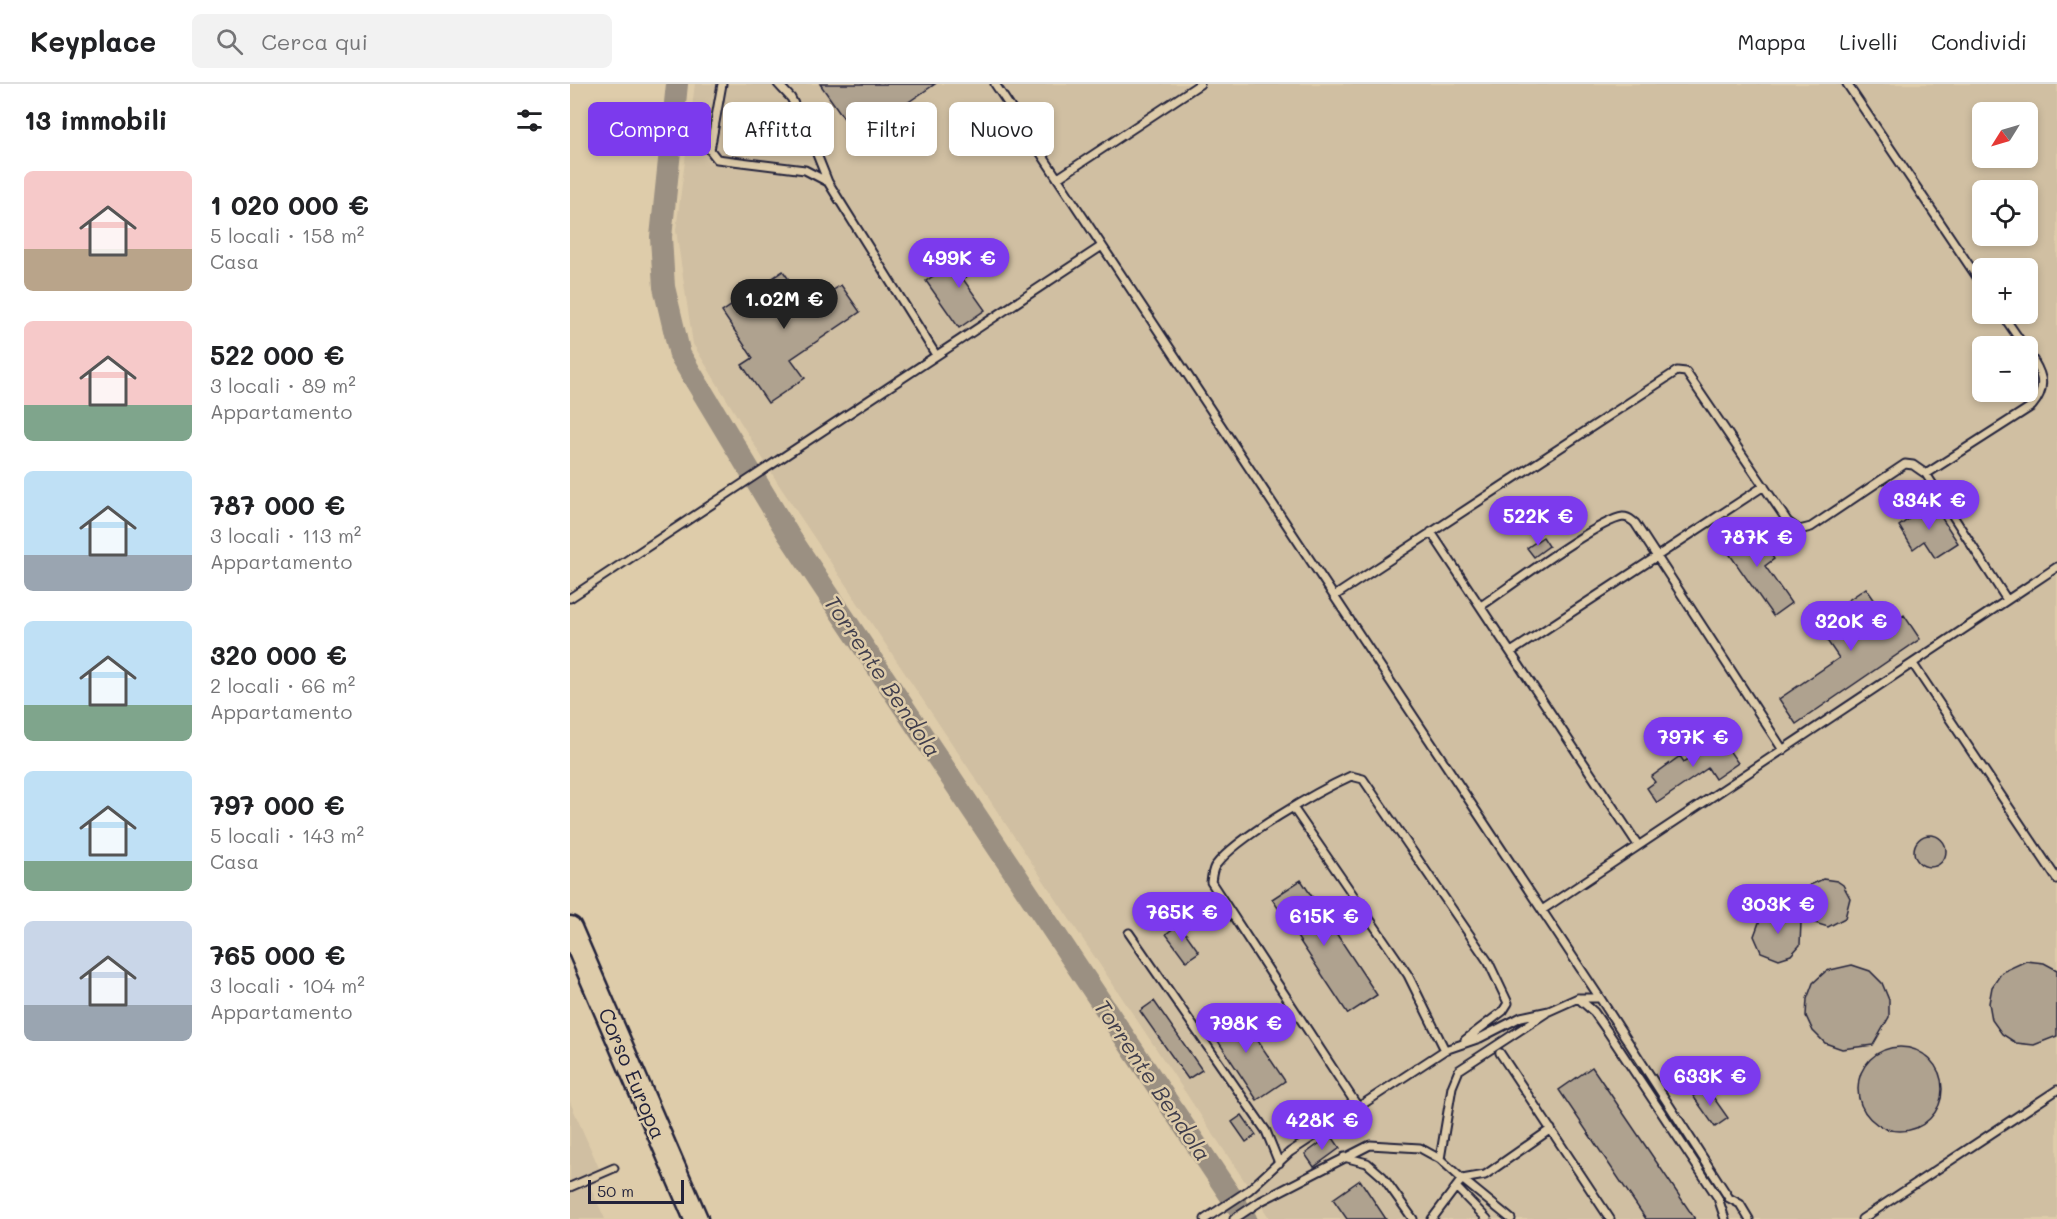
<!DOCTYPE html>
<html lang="it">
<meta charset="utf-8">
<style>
body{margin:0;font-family:Mali,sans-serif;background:#f2f2f2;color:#202124;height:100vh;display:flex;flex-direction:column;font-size:22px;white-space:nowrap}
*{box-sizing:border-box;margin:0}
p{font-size:20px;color:#757577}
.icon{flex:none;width:33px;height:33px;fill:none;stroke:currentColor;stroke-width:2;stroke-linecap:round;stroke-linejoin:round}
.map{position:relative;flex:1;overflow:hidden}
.side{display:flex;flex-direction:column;background:#fff;width:570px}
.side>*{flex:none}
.hud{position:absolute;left:18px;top:18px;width:570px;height:54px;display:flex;gap:12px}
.needle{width:39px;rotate:233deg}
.controls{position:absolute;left:1402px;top:18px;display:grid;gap:12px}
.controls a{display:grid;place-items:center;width:66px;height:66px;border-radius:9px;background:#fff;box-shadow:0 3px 9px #0003;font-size:30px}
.scale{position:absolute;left:18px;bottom:15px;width:96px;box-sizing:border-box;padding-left:6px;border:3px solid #22223b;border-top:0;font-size:16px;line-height:21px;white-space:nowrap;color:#22223b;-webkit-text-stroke:4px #deccaa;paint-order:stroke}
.price{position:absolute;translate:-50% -51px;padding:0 14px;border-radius:21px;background:#7c3aed;color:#fff;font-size:20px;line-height:39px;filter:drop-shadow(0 2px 3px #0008)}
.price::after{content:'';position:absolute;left:50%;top:36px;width:18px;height:14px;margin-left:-9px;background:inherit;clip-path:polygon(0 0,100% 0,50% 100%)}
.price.selected{background:#222;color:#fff}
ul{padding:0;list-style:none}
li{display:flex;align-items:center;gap:18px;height:150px;padding:0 24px}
li span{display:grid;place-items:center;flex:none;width:168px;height:120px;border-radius:9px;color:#555}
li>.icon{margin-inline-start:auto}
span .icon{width:72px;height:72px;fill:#fffc;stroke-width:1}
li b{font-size:26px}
h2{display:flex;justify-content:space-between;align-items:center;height:72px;padding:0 24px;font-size:26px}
.tag{padding:0 21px;border-radius:9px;background:#fff;box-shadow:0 3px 9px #0003;font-size:21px;line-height:54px}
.tag.selected{background:#7c3aed;color:#fff}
header{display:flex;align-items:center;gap:36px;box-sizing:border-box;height:84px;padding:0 30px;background:#fff;border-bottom:2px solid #e0e0e0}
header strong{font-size:28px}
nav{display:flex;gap:33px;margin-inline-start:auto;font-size:21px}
.search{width:420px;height:54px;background:#f2f2f2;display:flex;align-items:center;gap:15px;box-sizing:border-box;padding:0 21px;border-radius:9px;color:#757577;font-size:22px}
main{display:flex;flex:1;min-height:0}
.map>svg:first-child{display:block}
.built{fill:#d0bfa2;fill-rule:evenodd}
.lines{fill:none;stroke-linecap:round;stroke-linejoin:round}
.river{stroke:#9b9082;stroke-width:22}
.building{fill:#afa28f;stroke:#22223b;stroke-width:1.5}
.lane-casing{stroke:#22223b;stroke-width:11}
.primary-casing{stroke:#22223b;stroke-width:27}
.lane{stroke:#deccaa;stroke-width:7}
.primary{stroke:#deccaa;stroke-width:22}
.labels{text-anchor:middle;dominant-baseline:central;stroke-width:5;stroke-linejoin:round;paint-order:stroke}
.street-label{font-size:21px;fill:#22223b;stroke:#deccaa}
.water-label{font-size:22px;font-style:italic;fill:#403e4d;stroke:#deccaa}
</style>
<header>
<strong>Keyplace</strong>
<div class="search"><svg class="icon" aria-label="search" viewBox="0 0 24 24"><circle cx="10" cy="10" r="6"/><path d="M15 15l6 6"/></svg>Cerca qui</div>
<nav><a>Mappa</a><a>Livelli</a><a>Condividi</a></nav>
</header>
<main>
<section class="side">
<h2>13 immobili<svg class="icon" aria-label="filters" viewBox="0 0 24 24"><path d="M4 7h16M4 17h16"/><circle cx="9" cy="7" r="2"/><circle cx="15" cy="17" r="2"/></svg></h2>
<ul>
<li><span style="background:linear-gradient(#f6c9c9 65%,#b9a48a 0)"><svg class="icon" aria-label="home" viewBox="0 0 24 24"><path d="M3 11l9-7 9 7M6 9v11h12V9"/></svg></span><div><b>1 020 000 €</b><p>5 locali · 158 m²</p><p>Casa</p></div></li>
<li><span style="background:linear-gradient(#f6c9c9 70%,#7fa58c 0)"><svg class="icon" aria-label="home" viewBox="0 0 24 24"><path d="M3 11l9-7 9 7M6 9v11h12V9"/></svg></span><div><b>522 000 €</b><p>3 locali · 89 m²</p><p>Appartamento</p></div></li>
<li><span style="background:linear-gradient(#bfe0f5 70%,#9aa5b1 0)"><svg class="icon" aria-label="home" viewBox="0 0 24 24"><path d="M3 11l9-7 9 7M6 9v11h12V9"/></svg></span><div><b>787 000 €</b><p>3 locali · 113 m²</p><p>Appartamento</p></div></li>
<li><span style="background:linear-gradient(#bfe0f5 70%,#7fa58c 0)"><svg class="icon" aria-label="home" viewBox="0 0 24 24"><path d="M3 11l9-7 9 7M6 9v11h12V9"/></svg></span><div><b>320 000 €</b><p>2 locali · 66 m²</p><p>Appartamento</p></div></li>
<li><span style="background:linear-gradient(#bfe0f5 75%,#7fa58c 0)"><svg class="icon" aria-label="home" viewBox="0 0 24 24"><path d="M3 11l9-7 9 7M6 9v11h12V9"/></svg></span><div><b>797 000 €</b><p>5 locali · 143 m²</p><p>Casa</p></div></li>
<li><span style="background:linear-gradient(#c9d6e8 70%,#9aa5b1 0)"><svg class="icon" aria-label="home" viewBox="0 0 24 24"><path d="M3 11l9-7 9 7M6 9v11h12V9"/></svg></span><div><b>765 000 €</b><p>3 locali · 104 m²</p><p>Appartamento</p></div></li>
</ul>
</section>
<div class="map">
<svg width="1487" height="1135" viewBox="0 0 1487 1135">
<rect width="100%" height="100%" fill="#deccaa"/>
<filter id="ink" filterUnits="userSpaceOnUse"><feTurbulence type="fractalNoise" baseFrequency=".0167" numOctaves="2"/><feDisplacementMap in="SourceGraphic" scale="12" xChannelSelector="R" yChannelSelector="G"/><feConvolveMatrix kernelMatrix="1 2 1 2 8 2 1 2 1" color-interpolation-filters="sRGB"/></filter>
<g filter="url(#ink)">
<!-- built -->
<path class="built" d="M125,0H1487V1135H700L209,401L123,260L106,146ZM1413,28H1458V74H1413ZM1413,106H1458V152H1413ZM1413,184H1458V230H1413ZM1413,262H1458V308H1413Z
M0,1018L29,1084L15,1092L35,1135H0Z"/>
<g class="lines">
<!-- river -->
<path class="river" d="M107,0L91,153L94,203L110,271L218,450L676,1135"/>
</g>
<!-- building -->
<path class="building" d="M250,0H365L287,53Z
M413,164L421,176L393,195L415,226L389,244L356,197L382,179L385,183Z
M213,187L238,223L271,201L290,228L221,275L235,294L198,319L172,281L183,274L152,228Z
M1362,419L1388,459L1365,474L1354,457L1343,465L1329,442Z
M1182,441L1204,475L1195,482L1221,519L1203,532L1153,461Z
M973,453L979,462L964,473L957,464Z
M1296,504L1321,540L1334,531L1350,555L1226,640L1209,615L1269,574L1245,539Z
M1147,649L1168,679L1145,695L1138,684L1087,719L1077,704L1085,698L1081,693L1110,672L1114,678L1134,665L1132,660Z
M1344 767a16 16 0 1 1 32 0a16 16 0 1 1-32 0Z
M1253,795L1267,797L1273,801L1280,814L1275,834L1258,843L1235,836L1233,819L1240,801Z
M731,796L807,911L778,930L702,815Z
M1204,827L1218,829L1231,838L1230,861L1221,871L1209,875L1191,868L1184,852L1191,833Z
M609,840L629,868L616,877L596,850Z
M1456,877L1474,879L1487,886V952L1464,961L1446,959L1432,950L1422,936L1419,919L1422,903L1432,888Z
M1282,881L1300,887L1312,899L1319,916V933L1303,961L1272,965L1255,959L1243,947L1236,932L1237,915L1243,899L1256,887Z
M584,917L632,986L618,995L570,927Z
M665,923L715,997L687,1016L638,942Z
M1288 1005a42 42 0 1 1 84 0a42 42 0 1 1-84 0Z
M1022,983L1037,1005L1125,1135H1076L989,1006Z
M1136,1003L1158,1034L1145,1043L1123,1012Z
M672,1031L686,1051L676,1058L662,1038Z
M761,1051L770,1064L744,1083L735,1070Z
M790,1096L816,1135H777L763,1115Z"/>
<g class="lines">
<defs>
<path id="lane" d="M152,0L140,66L147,75L235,86L258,98
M208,0L221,14L236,43L258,98L366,271
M425,0L1030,914H1008L979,927L951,933L910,954L875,966L720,1068L679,1106L635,1135
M1277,0L1413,202
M488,94L630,0
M1432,230L1454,262
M1356,390L1437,516
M861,448L1068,761
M766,511L1107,287L1116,288L1218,438L1229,446L1241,443L1335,380L1343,381L1356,390L1462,322C1479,302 1471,287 1458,268
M0,514L532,162
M911,522C938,504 1028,436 1053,433C1059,433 1061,436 1065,439L1213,666
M941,568L1194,402
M1343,580L1487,795
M724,725L838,891L875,966
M972,826L1487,483
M559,849L696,1047L709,1079
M1008,914L1024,928L1038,948L1148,1114L1155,1135
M1030,914L1159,1114L1170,1120L1179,1135
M930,969L1040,1135
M788,1023L641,798C642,793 642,785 646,781C667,753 748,707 781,692L793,695L919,879L938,919L933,927L895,956
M774,1073L797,1079L813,1093L843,1135
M870,1075L882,1003L889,986L976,929
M0,1103L44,1084
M886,1103L917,1135
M664,1135L691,1117L800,1061L850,1064L870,1075L892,1095L915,1091L981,1045
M862,1135L892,1095L941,1135
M1292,1135L1487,1006"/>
<path id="primary" d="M0,844L126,1135"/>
</defs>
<!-- lane casing -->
<use href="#lane" class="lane-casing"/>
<!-- primary casing -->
<use href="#primary" class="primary-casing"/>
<!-- lane -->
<use href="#lane" class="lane"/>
<!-- primary -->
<use href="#primary" class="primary"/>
</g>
</g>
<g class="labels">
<!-- street labels -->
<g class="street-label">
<text transform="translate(63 989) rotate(67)">Corso Europa</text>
</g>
<!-- water labels -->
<g class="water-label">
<text transform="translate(313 592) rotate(56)">Torrente Bendola</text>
<text transform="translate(583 996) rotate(56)">Torrente Bendola</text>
</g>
</g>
</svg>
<div class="controls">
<a><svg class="needle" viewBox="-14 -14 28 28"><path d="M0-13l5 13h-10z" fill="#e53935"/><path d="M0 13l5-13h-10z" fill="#757577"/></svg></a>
<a><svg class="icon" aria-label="locate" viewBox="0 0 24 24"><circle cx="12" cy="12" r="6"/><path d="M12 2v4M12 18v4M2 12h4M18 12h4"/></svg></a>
<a>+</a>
<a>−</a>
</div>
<div class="scale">50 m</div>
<b class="price" style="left:389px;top:205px">499K €</b>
<b class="price selected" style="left:214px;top:246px">1.02M €</b>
<b class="price" style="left:1359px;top:447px">334K €</b>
<b class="price" style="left:968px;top:463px">522K €</b>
<b class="price" style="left:1187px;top:484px">787K €</b>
<b class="price" style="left:1281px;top:568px">320K €</b>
<b class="price" style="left:1123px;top:684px">797K €</b>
<b class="price" style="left:1208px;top:851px">303K €</b>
<b class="price" style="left:612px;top:859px">765K €</b>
<b class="price" style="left:754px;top:863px">615K €</b>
<b class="price" style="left:676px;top:970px">798K €</b>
<b class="price" style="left:1140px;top:1023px">633K €</b>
<b class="price" style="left:752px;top:1067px">428K €</b>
<div class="hud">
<a class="tag selected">Compra</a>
<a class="tag">Affitta</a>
<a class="tag">Filtri</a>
<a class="tag">Nuovo</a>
</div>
</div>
</main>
